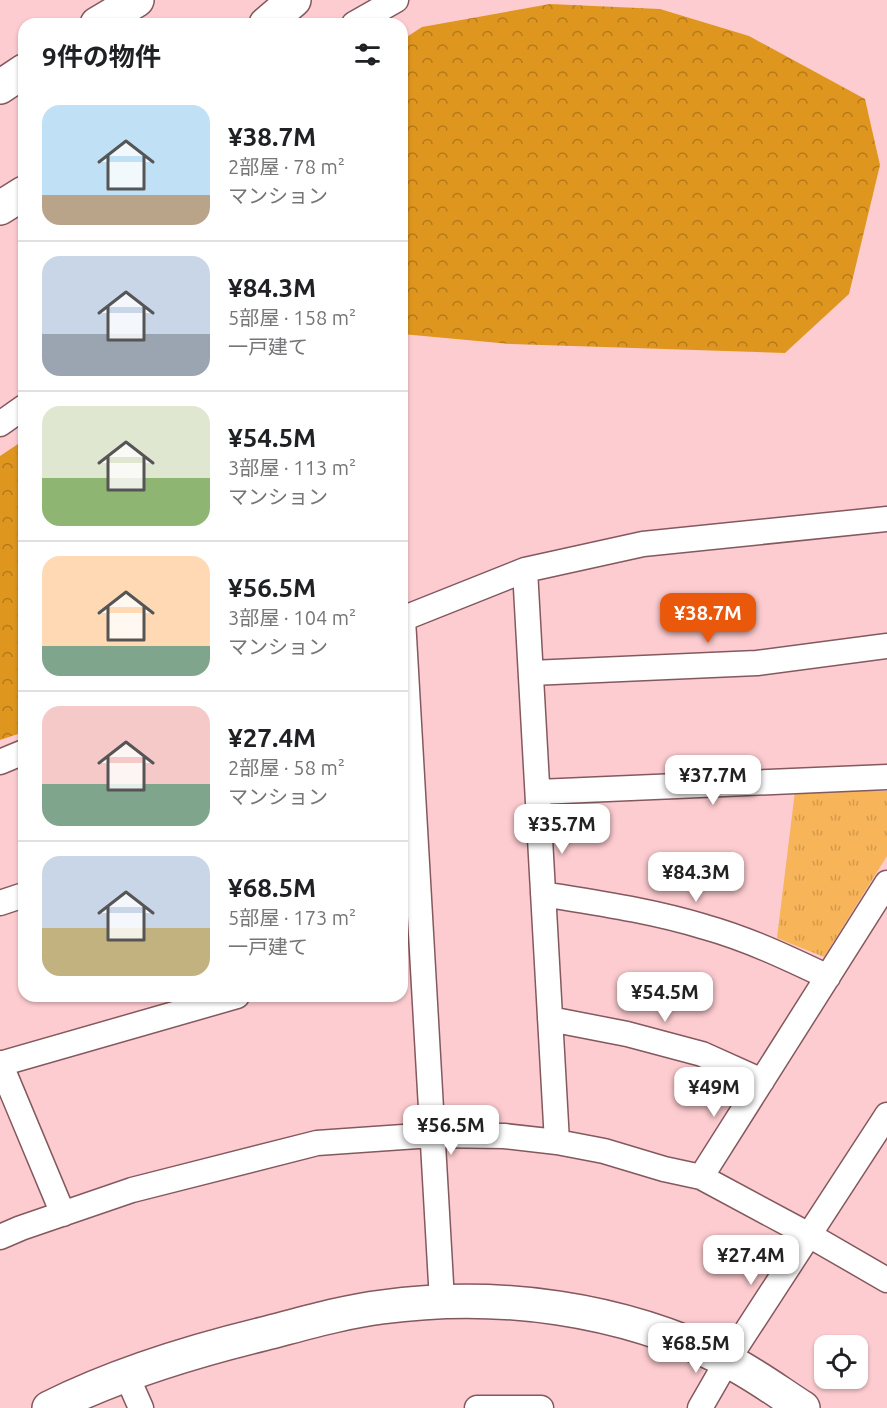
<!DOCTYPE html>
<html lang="ja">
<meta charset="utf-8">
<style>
body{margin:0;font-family:Ubuntu,"Noto Sans JP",sans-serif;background:#f6f6f6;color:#202124;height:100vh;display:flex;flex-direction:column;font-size:22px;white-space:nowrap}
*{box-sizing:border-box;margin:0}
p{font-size:20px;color:#757577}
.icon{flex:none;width:33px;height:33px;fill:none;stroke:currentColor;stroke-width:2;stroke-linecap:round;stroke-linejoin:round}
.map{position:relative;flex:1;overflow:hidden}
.panel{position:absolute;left:18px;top:18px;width:390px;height:984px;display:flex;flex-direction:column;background:#fff;border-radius:18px;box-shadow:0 2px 4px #0004}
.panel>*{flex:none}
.fabs{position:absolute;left:814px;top:1335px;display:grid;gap:12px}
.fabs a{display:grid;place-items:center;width:54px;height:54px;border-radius:12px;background:#fff;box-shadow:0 2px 4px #0004;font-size:30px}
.price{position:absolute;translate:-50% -51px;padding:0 14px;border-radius:12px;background:#fff;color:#222;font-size:20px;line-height:39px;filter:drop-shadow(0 2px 3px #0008)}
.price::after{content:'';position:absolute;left:50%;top:36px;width:18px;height:14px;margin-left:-9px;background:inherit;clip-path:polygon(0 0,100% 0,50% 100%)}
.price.selected{background:#ea580c;color:#fff}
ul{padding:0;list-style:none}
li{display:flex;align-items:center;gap:18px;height:150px;padding:0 24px}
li+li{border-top:2px solid #e0e0e0}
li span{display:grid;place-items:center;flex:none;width:168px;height:120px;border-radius:18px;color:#555}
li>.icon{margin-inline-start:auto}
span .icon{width:72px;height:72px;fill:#fffc;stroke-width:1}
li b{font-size:26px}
h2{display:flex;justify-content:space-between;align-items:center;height:72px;padding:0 24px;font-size:26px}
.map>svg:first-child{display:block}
.grass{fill:url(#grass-tufts)}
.forest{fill:url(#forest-crowns)}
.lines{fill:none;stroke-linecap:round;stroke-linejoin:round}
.street-casing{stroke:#83595e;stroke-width:27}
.secondary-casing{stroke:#83595e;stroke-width:36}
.highway-casing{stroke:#83595e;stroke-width:36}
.street{stroke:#fff;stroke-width:24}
.secondary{stroke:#fff;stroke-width:33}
.highway{stroke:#fff;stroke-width:33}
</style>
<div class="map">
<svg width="887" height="1408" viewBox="0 0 887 1408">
<defs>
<pattern id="grass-tufts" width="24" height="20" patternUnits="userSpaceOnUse" patternTransform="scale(1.5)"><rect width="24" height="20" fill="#f7b458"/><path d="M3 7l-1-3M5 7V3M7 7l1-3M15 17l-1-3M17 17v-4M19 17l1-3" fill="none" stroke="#d49a4c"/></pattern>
<pattern id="forest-crowns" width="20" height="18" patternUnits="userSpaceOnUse" patternTransform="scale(1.5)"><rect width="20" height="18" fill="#df961f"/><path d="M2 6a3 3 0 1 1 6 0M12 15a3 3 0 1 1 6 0" fill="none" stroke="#b5791a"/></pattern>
</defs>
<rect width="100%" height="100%" fill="#fdccd0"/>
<!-- grass -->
<path class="grass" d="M795,791H887V856L824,957L777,938Z"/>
<!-- forest -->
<path class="forest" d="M550,4L660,9L749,36L865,99L880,165L849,294L785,353L511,344L402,334V40L422,27Z
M24,440V732L0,740V456Z"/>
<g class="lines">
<defs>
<path id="street" d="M354,24L396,0
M0,424L24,407
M525,570L557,1142
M402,619L525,570L643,544L887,519
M403,619L442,1301
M531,673L757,663L887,646
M0,762L24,752
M538,792L887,777
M543,894C598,903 653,911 705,927C748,939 788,958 828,977
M0,903L24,895
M550,1019L627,1034L702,1054L762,1081
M0,1063L63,1214
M0,1064L237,996
M701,1177L887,883
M0,1237L21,1228L132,1190L317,1143L432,1135L504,1136L557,1142L604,1151L664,1169L701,1177L809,1235L887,1280
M126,1374L141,1408
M477,1408H541
M700,1408L727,1361L887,1115"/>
<path id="secondary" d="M49,1408C117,1374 189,1352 263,1334C302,1324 342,1312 382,1307C498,1291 621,1308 726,1360C753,1373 778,1392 803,1408"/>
<path id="highway" d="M97,24L137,0
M266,24L294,0
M0,87L24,71
M0,208L24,193"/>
</defs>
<!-- street casing -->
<use href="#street" class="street-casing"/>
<!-- secondary casing -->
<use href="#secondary" class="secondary-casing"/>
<!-- highway casing -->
<use href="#highway" class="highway-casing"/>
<!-- street -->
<use href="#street" class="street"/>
<!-- secondary -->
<use href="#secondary" class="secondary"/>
<!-- highway -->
<use href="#highway" class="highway"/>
</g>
</svg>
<div class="fabs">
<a><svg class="icon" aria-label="locate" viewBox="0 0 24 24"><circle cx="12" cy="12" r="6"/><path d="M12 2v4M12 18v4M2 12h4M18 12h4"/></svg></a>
</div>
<b class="price selected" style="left:708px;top:644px">¥38.7M</b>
<b class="price" style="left:713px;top:806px">¥37.7M</b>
<b class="price" style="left:562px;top:855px">¥35.7M</b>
<b class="price" style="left:696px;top:903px">¥84.3M</b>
<b class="price" style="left:665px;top:1023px">¥54.5M</b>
<b class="price" style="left:714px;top:1118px">¥49M</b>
<b class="price" style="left:451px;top:1156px">¥56.5M</b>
<b class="price" style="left:751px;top:1286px">¥27.4M</b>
<b class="price" style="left:696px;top:1374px">¥68.5M</b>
<section class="panel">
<h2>9件の物件<svg class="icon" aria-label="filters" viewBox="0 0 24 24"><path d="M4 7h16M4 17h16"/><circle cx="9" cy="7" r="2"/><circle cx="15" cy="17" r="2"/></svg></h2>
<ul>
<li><span style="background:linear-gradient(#bfe0f5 75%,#b9a48a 0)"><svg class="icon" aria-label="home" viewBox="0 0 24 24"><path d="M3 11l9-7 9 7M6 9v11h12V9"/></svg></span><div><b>¥38.7M</b><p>2部屋 · 78 m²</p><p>マンション</p></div></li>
<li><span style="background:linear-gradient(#c9d6e8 65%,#9aa5b1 0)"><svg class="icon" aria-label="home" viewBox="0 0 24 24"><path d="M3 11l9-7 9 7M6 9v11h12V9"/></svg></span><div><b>¥84.3M</b><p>5部屋 · 158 m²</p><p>一戸建て</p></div></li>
<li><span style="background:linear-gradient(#dfe7d0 60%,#8fb573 0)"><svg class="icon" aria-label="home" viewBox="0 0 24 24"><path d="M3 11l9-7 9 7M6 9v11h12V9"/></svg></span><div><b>¥54.5M</b><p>3部屋 · 113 m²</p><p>マンション</p></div></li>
<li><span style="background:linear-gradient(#ffd9b3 75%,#7fa58c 0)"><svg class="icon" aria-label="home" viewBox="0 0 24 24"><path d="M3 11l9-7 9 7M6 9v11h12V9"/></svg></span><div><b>¥56.5M</b><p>3部屋 · 104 m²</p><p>マンション</p></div></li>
<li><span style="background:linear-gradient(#f6c9c9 65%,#7fa58c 0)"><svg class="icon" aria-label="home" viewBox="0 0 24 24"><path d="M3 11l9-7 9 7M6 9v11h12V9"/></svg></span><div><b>¥27.4M</b><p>2部屋 · 58 m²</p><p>マンション</p></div></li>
<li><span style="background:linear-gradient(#c9d6e8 60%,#c2b280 0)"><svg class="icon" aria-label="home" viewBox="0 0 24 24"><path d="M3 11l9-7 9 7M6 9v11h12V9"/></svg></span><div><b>¥68.5M</b><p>5部屋 · 173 m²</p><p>一戸建て</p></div></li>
</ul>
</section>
</div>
